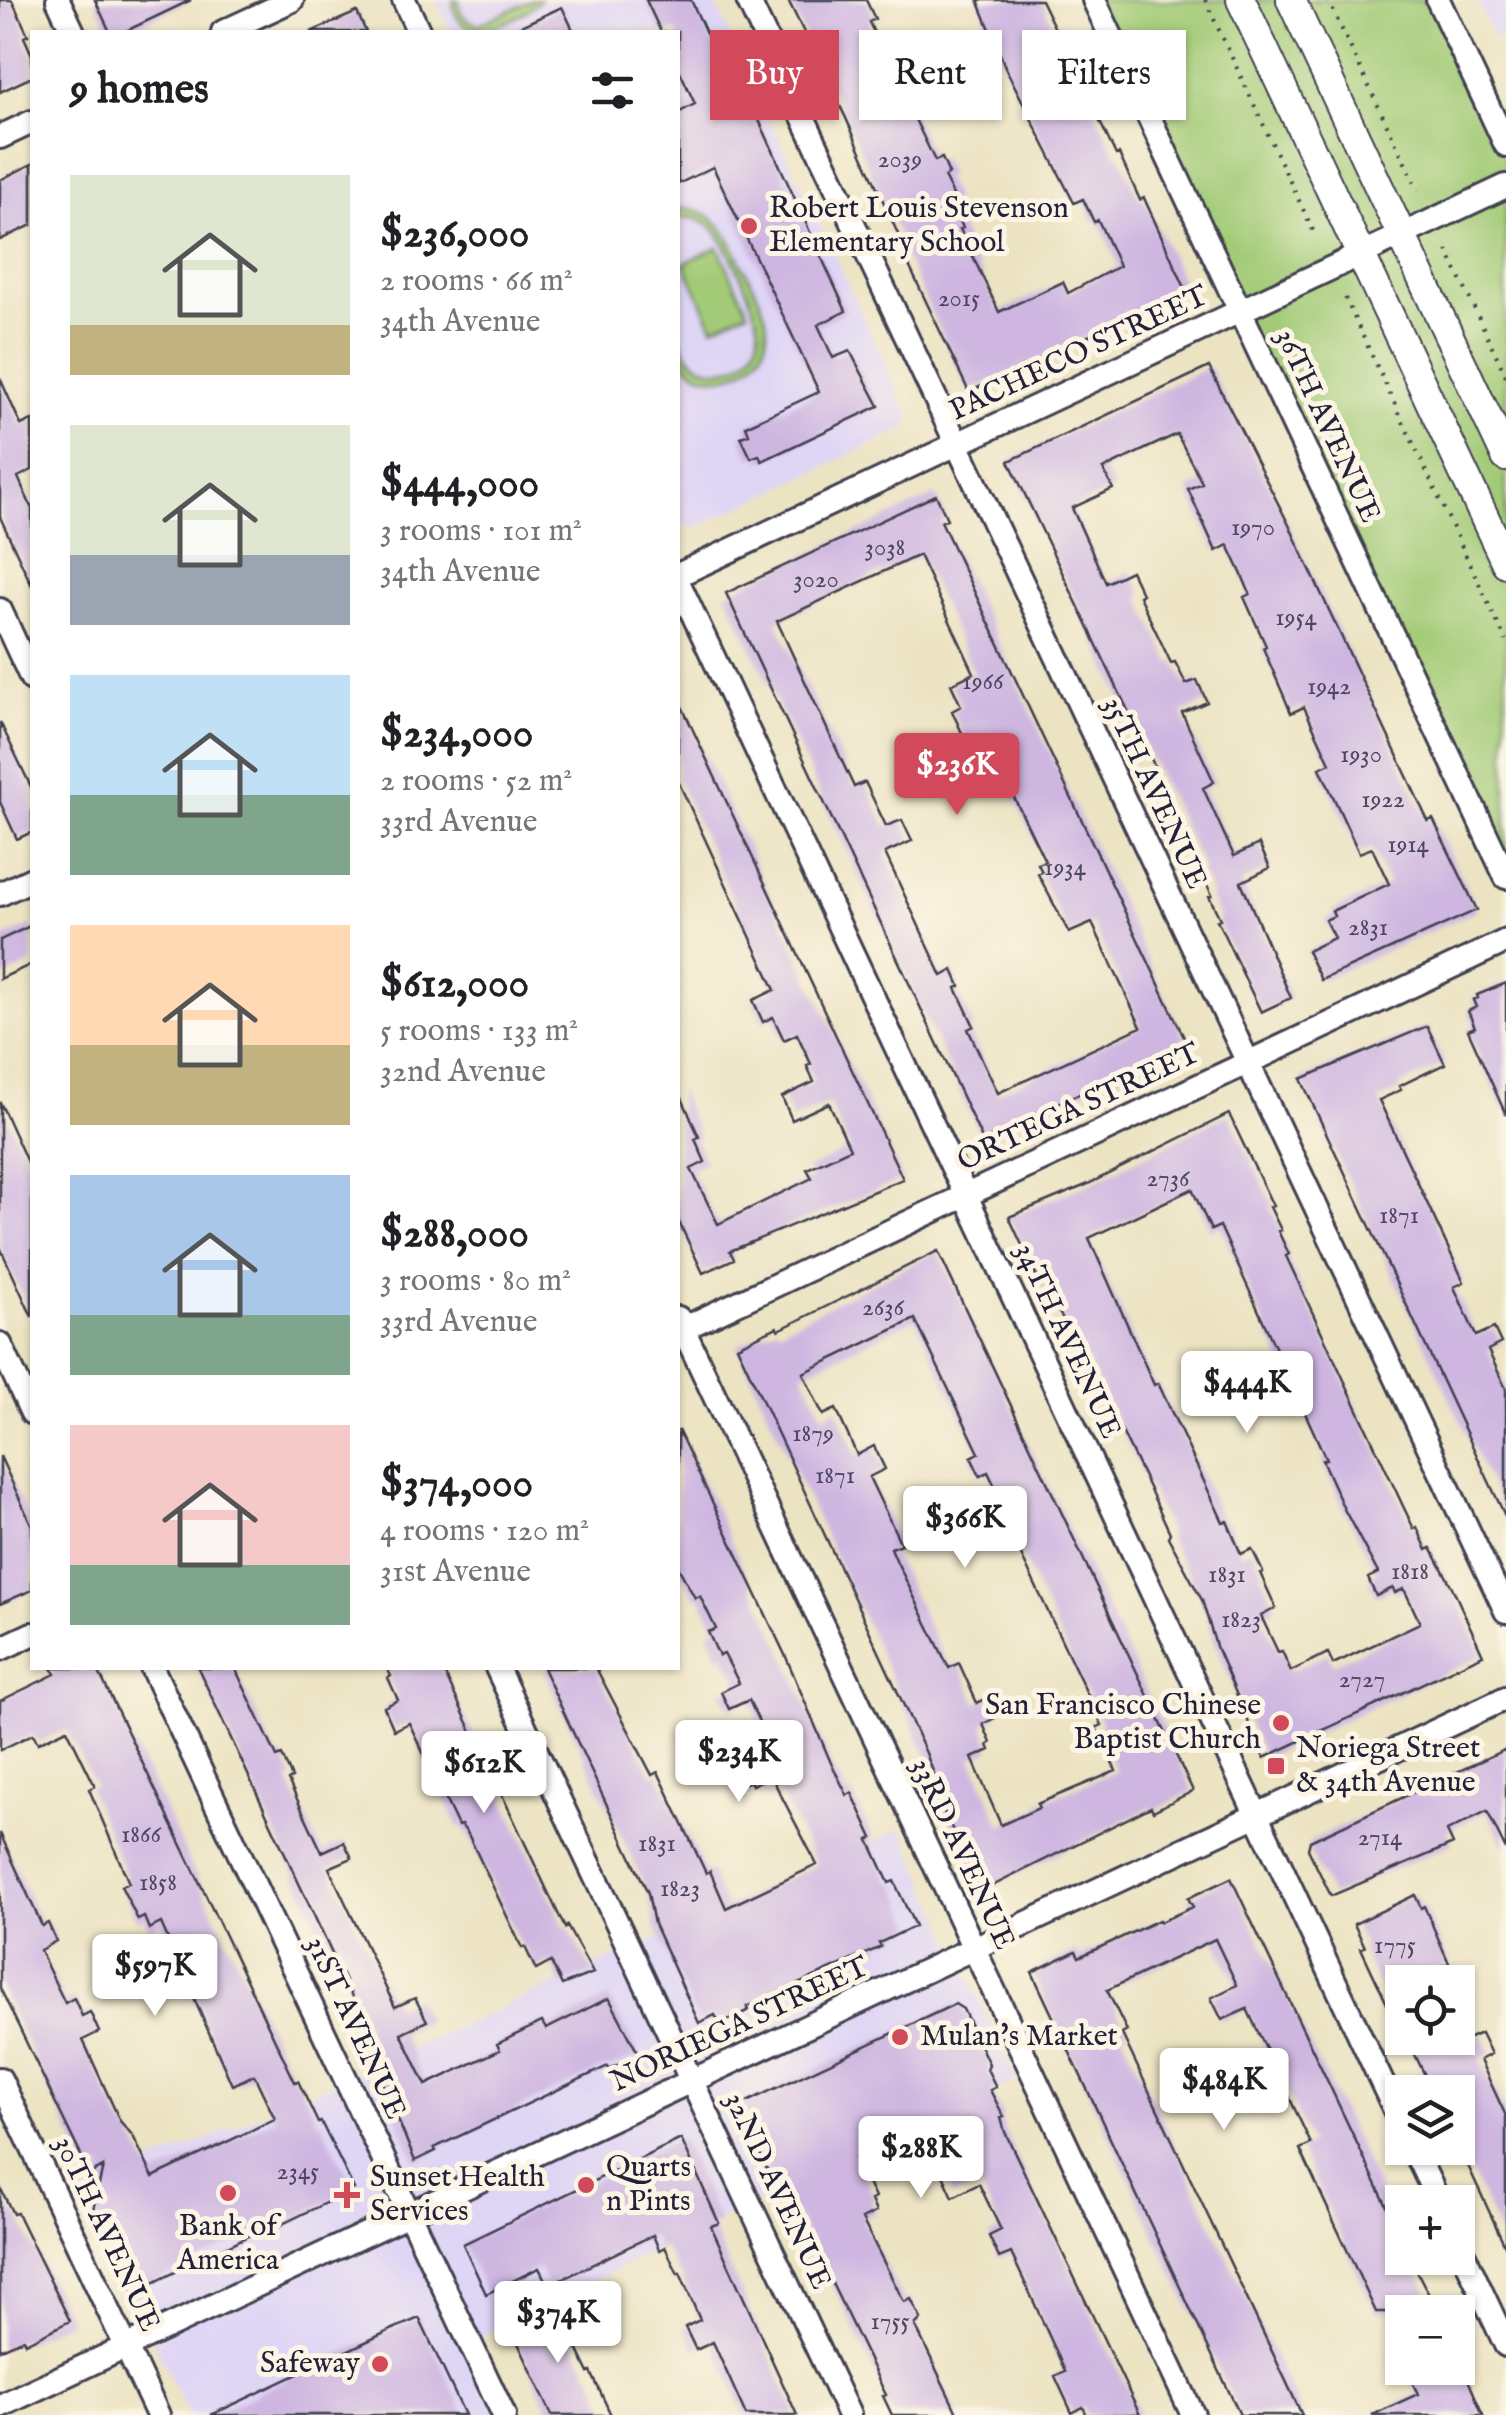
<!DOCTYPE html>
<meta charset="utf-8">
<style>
body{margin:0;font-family:"IM FELL English",serif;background:#f2f2f2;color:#202124;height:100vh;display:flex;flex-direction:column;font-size:38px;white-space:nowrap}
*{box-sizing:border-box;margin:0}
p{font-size:32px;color:#757577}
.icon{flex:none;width:55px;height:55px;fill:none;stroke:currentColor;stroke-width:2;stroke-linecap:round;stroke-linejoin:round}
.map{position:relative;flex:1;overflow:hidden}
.details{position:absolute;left:30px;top:30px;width:650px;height:1640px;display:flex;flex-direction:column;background:#fff;border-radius:0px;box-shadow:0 2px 8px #0004}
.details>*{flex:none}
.guide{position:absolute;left:710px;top:30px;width:645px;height:90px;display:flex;gap:20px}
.tools{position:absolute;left:1385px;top:1965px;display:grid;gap:20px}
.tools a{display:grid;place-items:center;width:90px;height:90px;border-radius:0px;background:#fff;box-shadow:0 2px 8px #0004;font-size:50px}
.price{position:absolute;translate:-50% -85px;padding:0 22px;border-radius:10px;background:#fff;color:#222;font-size:32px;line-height:65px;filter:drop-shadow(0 2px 5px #0008)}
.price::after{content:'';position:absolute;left:50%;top:60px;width:30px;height:22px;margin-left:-15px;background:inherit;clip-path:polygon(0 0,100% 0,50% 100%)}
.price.on{background:#d1495b;color:#fff}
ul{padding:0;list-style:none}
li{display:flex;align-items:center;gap:30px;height:250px;padding:0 40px}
li span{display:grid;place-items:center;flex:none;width:280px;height:200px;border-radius:0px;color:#555}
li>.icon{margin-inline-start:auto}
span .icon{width:120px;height:120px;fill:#fffc;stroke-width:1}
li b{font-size:42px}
h2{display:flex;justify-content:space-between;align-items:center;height:120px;padding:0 40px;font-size:42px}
.chip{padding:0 35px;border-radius:0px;background:#fff;box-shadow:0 2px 8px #0004;font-size:35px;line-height:90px}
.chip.on{background:#d1495b;color:#fff}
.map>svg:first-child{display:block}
.built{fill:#dfd5f5}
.green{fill:#a3cb77;stroke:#627659;stroke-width:2.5}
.building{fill:#ceb6e1;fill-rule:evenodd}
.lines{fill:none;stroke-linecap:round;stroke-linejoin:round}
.minor-casing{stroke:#403f4f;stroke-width:28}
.major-casing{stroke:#403f4f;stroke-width:32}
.path{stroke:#403f4f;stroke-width:4;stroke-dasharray:2.5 8;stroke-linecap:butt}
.minor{stroke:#fff;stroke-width:22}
.major{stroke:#fff;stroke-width:28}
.poi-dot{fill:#d1495b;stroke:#fcf5e5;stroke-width:4}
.labels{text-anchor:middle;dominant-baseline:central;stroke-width:10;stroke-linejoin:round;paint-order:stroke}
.number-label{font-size:25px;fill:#4d4764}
.poi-label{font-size:30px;fill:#22223b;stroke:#fcf5e5;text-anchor:start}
.street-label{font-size:30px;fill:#22223b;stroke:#fcf5e5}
</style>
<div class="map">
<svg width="1506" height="2415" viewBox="0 0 1506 2415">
<rect width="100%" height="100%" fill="#fcf5e5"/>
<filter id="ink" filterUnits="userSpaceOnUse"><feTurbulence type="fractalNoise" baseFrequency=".01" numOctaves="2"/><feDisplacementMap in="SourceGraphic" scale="20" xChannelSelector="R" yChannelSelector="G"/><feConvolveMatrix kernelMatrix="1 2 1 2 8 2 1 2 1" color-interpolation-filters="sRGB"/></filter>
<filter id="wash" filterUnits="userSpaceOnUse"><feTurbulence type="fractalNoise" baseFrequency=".0048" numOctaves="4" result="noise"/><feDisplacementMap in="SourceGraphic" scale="40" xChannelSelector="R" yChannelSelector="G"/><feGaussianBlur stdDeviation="2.25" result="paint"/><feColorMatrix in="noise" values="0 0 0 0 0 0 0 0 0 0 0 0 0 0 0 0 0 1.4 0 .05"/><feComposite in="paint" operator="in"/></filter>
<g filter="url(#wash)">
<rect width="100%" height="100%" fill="#ece3c2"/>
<!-- built -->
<path class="built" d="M436,0H714L911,419L907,421L909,427L690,530L688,524L683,525L678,513V32H451Z
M1477,0H1506V34L1495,39Z
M902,1829L1016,2081L731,2213L470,2342L504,2415H188L136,2305L78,2197Z"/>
<!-- green -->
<path class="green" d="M453,0H459C458,14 466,22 480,24L532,0H540C519,22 454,51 453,0Z
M1094,0H1438L1506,144V877Z
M684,208C714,211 726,230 738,256C747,275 762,298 766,319C778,383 677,402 678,335C682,344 686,354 694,361C719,380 755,365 759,334C761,315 727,242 713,228C703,219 691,216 678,218V209Z
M718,247L748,311L713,327L684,263Z"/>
<g id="blocks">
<!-- building -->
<path class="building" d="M0,0H12L28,35L24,37L32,55V77L0,92Z
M95,0H191L124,32H110Z
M646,0H691L712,46L723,41L846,311L818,325L833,358L850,351L879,406L762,461L759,455L751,458L741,437L749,434L746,426L819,392L713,167L678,184V113L695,104L678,67V32H661Z
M788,0H866L875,19L869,22L901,90L935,161L942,158L949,174L944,177L955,199L951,201L963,228L960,229L999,312L1063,282L1068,293L1119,266L1098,220L1094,222L1083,199L1074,203L1006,69L978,0H1041L1116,155L1119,154L1140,200L1144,198L1186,290L969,392L904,255L907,254L845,116Z
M562,7L574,32H508Z
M357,12L366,32H311Z
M32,164V225L0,240V180Z
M1209,367L1289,525L1428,821L1433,819L1477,910L1321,980L1307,951L1334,938L1325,920L1334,916L1332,911L1389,884L1372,848L1359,853L1320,768L1330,763L1304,707L1291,713L1283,694L1263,648L1266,646L1244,597L1250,594L1242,575L1228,545L1216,551L1188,489L1202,483L1177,434L1103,469L1113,489L1072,508L1106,583L1131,571L1142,594L1139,596L1171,663L1175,662L1186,684L1197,680L1207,702L1182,713L1214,782L1203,788L1234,856L1259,844L1270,868L1241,882L1291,998L1261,1012L1217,920L1220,919L1209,896L1212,895L1201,872L1204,870L1009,461Z
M0,378L21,425L32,420V470L18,477L32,509V586L0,517Z
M936,495L947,519L941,521L1188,1046L1051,1106L983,1141L726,593ZM919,555L974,673L951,684L961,706L952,711L973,757L981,753L991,776L1001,771L1045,861L1038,864L1042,872L1038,874L1069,933L1092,923L1141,1027L998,1093L968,1029L974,1026L956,988L960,986L953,970L942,976L885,853L912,841L902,820L886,826L865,782L854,787L777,621Z
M678,698L903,1179L730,1251L734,1259L703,1273L678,1220V1089L699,1137L695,1139L705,1162L691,1169L718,1224L812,1178L807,1169L850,1149L829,1103L792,1120L782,1097L814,1082L807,1066L811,1064L797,1034L784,1040L773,1017L763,1022L753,1000L775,990L678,781Z
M0,722L32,789V832L17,839L0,802Z
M32,925V964L0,979V940Z
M1506,983V1115L1468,1030L1475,1027L1468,1011L1476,1007L1473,1000L1478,998L1477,995Z
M1427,1026L1445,1064L1399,1086L1401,1090L1379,1100L1464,1282L1454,1287L1476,1336L1494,1328L1501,1343L1488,1350L1506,1389V1518L1301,1079Z
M0,1102L32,1173V1317L0,1247Z
M1229,1114L1273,1206L1270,1207L1281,1230L1278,1231L1289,1254L1286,1256L1403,1506L1414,1529L1417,1527L1427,1550L1431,1548L1452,1587L1483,1655L1264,1758L1217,1649L1202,1600L1168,1537L1170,1533L1153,1496L1083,1351L1080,1352L1044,1284L1041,1286L1009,1217L1086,1185ZM1192,1189L1211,1230L1220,1226L1326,1459L1322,1460L1344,1509L1378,1573L1368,1578L1376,1596L1393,1588L1395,1593L1404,1589L1420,1623L1333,1664L1328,1653L1291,1671L1282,1651L1278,1652L1261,1616L1276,1608L1260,1573L1263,1572L1252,1549L1241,1554L1227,1521L1223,1522L1158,1383L1154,1385L1089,1238Z
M938,1251L1193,1791L1153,1811L1151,1807L982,1891L944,1812L947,1811L936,1789L939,1787L926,1753L737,1346L777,1327L779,1330ZM915,1319L979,1453L971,1457L980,1476L988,1472L1022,1543L1017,1545L1022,1557L1102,1725L1096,1728L1116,1771L1037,1804L1039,1808L1001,1825L972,1758L990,1750L988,1745L991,1743L983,1724L997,1717L988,1698L977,1703L959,1663L949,1668L897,1562L891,1548L901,1544L869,1477L885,1469L874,1446L857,1455L836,1409L823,1415L803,1373Z
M678,1430L786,1657L831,1763L847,1795L852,1793L873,1838L869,1840L889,1883L894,1881L915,1926L879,1943L881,1947L747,2007L749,2010L720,2024L715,2015L699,2023L654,1924L648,1893L543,1668H596L652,1775L658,1772L706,1873L710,1871L726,1908L817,1865L771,1776L752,1785L750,1781L743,1784L734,1765L771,1748L749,1700L729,1709L721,1692L739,1683L724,1654L719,1656L708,1632L716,1629L700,1596L695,1598L678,1567Z
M0,1456L32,1526V1590L0,1604Z
M52,1668H97L295,2082L298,2081L318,2123L321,2122L354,2189L274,2228L272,2224L137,2291L130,2289L93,2210L103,2167L90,2174L0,1988V1833L42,1926L48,1923L56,1941L40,1950L46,1964L65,2003L74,1998L82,2016L90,2012L99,2032L83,2040L120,2121L133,2136L153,2177L275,2119L254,2075L232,2085L161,1923L149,1929L144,1917L138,1920L121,1886L129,1883L89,1789L95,1786L67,1729L38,1743L33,1734L0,1750V1701L55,1674Z
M198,1668H235L277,1757L282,1755L292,1778L288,1780L322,1852L344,1842L352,1858L329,1868L395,2007L415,1998L427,2021L401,2033L426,2085L500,2050L497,2044L542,2022L546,2029L609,1998L639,2055L609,2069L608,2066L434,2148L436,2151L415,2161L378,2071L381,2070L370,2048L373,2046L364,2022Z
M387,1668H442L565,1928L567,1926L593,1973L562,1985L551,1962L536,1970L525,1947L522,1948L468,1834L461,1825L458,1826L409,1723L394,1730L384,1707L398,1700L388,1678L391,1676Z
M1506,1749V1850L1487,1811L1447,1831L1453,1844L1331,1896L1308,1849L1310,1841Z
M1231,1878L1402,2238V2258H1410L1438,2312H1376L1300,2149L1311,2144L1285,2088L1275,2078L1256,2087L1246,2064L1268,2053L1247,2009L1222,2020L1211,1998L1237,1985L1215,1939L1107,1990L1127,2031L1122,2034L1302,2415H1240L1032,1972L1076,1951L1079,1957L1159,1920L1160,1922L1193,1907L1188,1898Z
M1415,1895L1421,1908L1424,1906L1449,1963L1438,1968L1445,1982H1402V2036L1361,1948L1365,1947L1354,1924Z
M955,2004L963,2009L989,2064L987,2069L996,2087L990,2090L1004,2117L1001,2118L1005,2132L1140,2415H1087L1083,2407L1072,2413L1055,2376L1065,2371L1032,2298L1011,2253L999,2258L989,2236L1001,2230L979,2184L953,2197L921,2127L856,2158L875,2198L871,2200L876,2212L862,2219L904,2302L911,2299L921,2319L915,2325L958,2415H892L883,2396L886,2395L809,2236L807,2237L796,2214L793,2215L782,2192L777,2191L738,2106Z
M1481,2033L1491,2054L1480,2060L1506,2116V2248L1458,2144V2092H1433L1407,2038H1470Z
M681,2139L719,2223L711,2226L797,2415H746L713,2342L696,2350L685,2327L700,2320L680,2273L678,2274L665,2247L659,2250L653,2235L548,2286L539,2268L486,2294L463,2244Z
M0,2187L13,2214L17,2213L70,2321L25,2343L23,2339L0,2350Z
M556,2305L589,2373L591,2372L611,2415H552L510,2326Z
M419,2318L465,2415H211L391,2330Z
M1405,2368H1463L1483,2415H1372L1418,2394Z"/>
</g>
</g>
<g filter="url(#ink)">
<use href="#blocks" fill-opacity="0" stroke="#403f4f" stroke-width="2.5"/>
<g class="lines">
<defs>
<path id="minor" d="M58,0L73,32
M404,0L419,32
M748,0L1506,1611
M1094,0L1506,877
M1438,0L1506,145
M223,32L292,0
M0,137L32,122
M678,575L1506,186
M678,582L1402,2125
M0,610L32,679
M0,894L32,879
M678,1318L1193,2415
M678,1331L1506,941
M0,1344L32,1413
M0,1649L32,1634
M152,1668L504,2415
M497,1668L849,2415
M0,2079L158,2415
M1413,2148L1439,2202
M1458,2242L1506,2345
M0,2406L1506,1698"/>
<path id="major" d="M1241,0L1506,563
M1291,0L1506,457"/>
</defs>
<!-- minor casing -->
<use href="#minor" class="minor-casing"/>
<!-- major casing -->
<use href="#major" class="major-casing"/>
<!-- path -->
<path class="path" d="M1205,0L1316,237
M1328,0L1418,190
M1447,250L1506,376
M1345,298L1506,641"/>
<!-- minor -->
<use href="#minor" class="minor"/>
<!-- major -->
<use href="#major" class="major"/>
</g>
</g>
<!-- markers -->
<g class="poi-dot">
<circle cx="749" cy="226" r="10"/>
<circle cx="1281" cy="1723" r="10"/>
<rect x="1266" y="1756" width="20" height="20" rx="5"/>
<circle cx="900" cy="2037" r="10"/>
<circle cx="586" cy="2185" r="10"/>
<circle cx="228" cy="2193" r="10"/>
<path d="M342 2180h10v10h10v10h-10v10h-10v-10h-10v-10h10z"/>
<circle cx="380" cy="2364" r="10"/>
</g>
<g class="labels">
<!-- number labels -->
<g class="number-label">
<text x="900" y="160">2039</text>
<text x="959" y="299">2015</text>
<text x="1253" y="528">1970</text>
<text x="885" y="548">3038</text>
<text x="816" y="580">3020</text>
<text x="1296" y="618">1954</text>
<text x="983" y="682">1966</text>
<text x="1329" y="687">1942</text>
<text x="1361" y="755">1930</text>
<text x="1383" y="800">1922</text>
<text x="1408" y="845">1914</text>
<text x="1065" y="868">1934</text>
<text x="1368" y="928">2831</text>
<text x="1168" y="1179">2736</text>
<text x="1399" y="1216">1871</text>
<text x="883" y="1308">2636</text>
<text x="813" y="1434">1879</text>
<text x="835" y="1476">1871</text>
<text x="1410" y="1572">1818</text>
<text x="1227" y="1575">1831</text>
<text x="1241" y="1620">1823</text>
<text x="1362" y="1680">2727</text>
<text x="141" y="1835">1866</text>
<text x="1380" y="1838">2714</text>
<text x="657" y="1844">1831</text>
<text x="158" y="1883">1858</text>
<text x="680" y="1889">1823</text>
<text x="1395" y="1946">1775</text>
<text x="298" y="2172">2345</text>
<text x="890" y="2322">1755</text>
</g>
<!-- poi labels -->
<g class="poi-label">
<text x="769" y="209">Robert Louis Stevenson<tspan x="769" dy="34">Elementary School</tspan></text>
<text x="1261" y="1706" text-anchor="end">San Francisco Chinese<tspan x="1261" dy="34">Baptist Church</tspan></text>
<text x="1296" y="1749">Noriega Street<tspan x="1296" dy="34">&amp; 34th Avenue</tspan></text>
<text x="920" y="2037">Mulan's Market</text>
<text x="606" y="2168">Quarts<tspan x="606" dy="34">n Pints</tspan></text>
<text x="370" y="2178">Sunset Health<tspan x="370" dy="34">Services</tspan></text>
<text x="228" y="2227" text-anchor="middle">Bank of<tspan x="228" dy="34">America</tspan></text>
<text x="360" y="2364" text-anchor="end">Safeway</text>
</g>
<!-- street labels -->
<g class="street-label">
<text transform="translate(1079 354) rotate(-25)">PACHECO STREET</text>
<text transform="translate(1327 426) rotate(65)">36TH AVENUE</text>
<text transform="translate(1154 793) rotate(65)">35TH AVENUE</text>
<text transform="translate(1079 1108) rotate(-25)">ORTEGA STREET</text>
<text transform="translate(1067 1341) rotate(65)">34TH AVENUE</text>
<text transform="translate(962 1854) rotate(65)">33RD AVENUE</text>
<text transform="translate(740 2025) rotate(-25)">NORIEGA STREET</text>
<text transform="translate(355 2028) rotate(65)">31ST AVENUE</text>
<text transform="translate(777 2191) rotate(65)">32ND AVENUE</text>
<text transform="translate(106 2234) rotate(65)">30TH AVENUE</text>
</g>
</g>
</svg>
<div class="tools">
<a><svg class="icon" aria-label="locate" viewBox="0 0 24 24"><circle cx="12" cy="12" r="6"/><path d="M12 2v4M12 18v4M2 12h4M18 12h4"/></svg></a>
<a><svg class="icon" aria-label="layers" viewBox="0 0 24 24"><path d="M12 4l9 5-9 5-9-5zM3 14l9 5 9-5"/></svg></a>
<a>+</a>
<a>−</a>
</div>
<b class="price on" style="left:957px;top:818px">$236K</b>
<b class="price" style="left:1247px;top:1436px">$444K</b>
<b class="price" style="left:965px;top:1571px">$366K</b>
<b class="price" style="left:739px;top:1805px">$234K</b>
<b class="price" style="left:484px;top:1816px">$612K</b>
<b class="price" style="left:155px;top:2019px">$597K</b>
<b class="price" style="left:1224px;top:2133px">$484K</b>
<b class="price" style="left:921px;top:2201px">$288K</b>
<b class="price" style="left:558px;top:2366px">$374K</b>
<div class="guide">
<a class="chip on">Buy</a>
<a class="chip">Rent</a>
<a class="chip">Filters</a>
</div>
<section class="details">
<h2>9 homes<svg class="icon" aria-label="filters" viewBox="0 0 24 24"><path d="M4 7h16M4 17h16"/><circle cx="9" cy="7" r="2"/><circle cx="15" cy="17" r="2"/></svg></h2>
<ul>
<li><span style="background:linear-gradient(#dfe7d0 75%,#c2b280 0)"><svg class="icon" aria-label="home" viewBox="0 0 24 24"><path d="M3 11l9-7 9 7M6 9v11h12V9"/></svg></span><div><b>$236,000</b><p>2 rooms · 66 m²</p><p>34th Avenue</p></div></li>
<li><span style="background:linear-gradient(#dfe7d0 65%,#9aa5b1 0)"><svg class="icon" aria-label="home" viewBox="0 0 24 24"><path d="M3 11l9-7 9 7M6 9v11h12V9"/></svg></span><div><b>$444,000</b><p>3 rooms · 101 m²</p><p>34th Avenue</p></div></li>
<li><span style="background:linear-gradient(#bfe0f5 60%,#7fa58c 0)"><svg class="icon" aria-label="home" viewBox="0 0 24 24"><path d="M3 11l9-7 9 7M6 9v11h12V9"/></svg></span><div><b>$234,000</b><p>2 rooms · 52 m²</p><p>33rd Avenue</p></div></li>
<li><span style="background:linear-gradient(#ffd9b3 60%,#c2b280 0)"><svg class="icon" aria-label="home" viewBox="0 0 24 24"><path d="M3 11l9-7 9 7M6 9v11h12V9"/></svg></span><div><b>$612,000</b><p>5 rooms · 133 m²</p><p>32nd Avenue</p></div></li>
<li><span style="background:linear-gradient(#a9c7e8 70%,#7fa58c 0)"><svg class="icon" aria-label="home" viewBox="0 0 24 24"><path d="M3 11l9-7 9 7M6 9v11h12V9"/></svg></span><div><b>$288,000</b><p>3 rooms · 80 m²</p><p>33rd Avenue</p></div></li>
<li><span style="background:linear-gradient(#f6c9c9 70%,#7fa58c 0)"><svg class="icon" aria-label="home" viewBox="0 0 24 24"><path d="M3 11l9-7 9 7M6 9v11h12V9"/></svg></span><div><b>$374,000</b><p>4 rooms · 120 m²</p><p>31st Avenue</p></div></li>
</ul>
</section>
</div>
